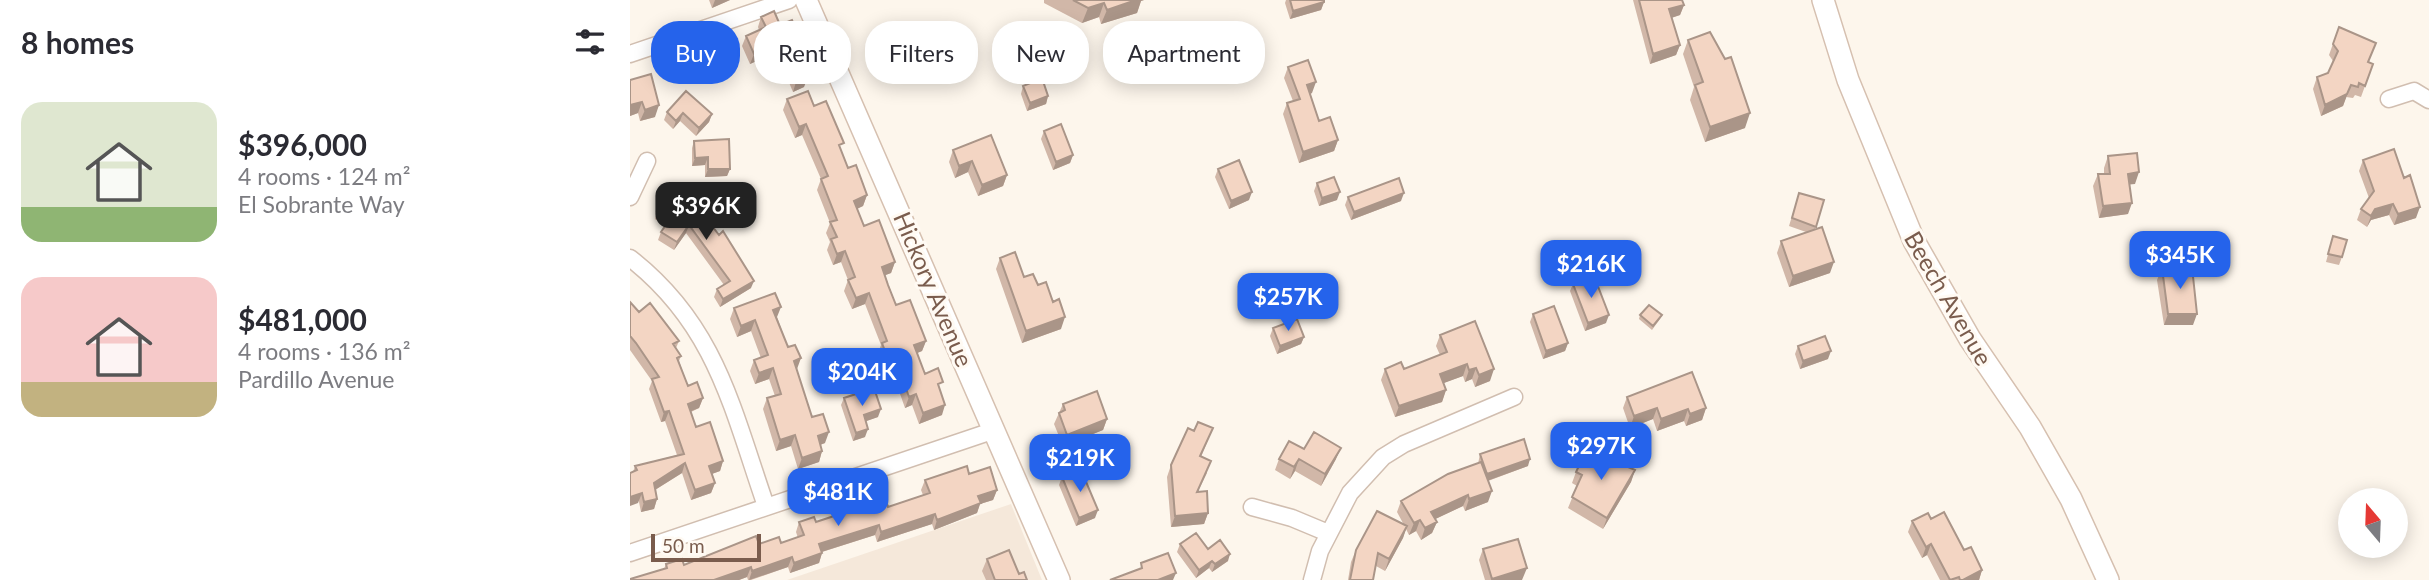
<!DOCTYPE html>
<meta charset="utf-8">
<style>
body{margin:0;font-family:Lato,sans-serif;background:#f2f2f3;color:#2b2b33;height:100vh;display:flex;flex-direction:column;font-size:26px;white-space:nowrap}
*{box-sizing:border-box;margin:0}
p{font-size:23px;color:#7c7c81}
.icon{flex:none;width:38px;height:38px;fill:none;stroke:currentColor;stroke-width:2;stroke-linecap:round;stroke-linejoin:round}
.map{position:relative;flex:1;overflow:hidden}
.panel{display:flex;flex-direction:column;background:#fff;width:630px}
.panel>*{flex:none}
.guide{position:absolute;left:21px;top:21px;width:665px;height:63px;display:flex;gap:14px}
.needle{width:46px;rotate:341deg}
.fabs{position:absolute;left:1708px;top:488px;display:grid;gap:14px}
.fabs a{display:grid;place-items:center;width:70px;height:70px;border-radius:50%;background:#fff;box-shadow:0 4px 18px #0003;font-size:35px}
.scale{position:absolute;left:21px;bottom:18px;width:110px;box-sizing:border-box;padding-left:7px;border:4px solid #7a5c4d;border-top:0;font-size:19px;line-height:24px;white-space:nowrap;color:#7a5c4d;-webkit-text-stroke:5px #fffaf3;paint-order:stroke}
.price{position:absolute;translate:-50% -60px;padding:0 16px;border-radius:14px;background:#2563eb;color:#fff;font-size:23px;line-height:46px;filter:drop-shadow(0 2px 4px #0008)}
.price::after{content:'';position:absolute;left:50%;top:42px;width:21px;height:16px;margin-left:-10px;background:inherit;clip-path:polygon(0 0,100% 0,50% 100%)}
.price.active{background:#222;color:#fff}
ul{padding:0;list-style:none}
li{display:flex;align-items:center;gap:21px;height:175px;padding:0 21px}
li span{display:grid;place-items:center;flex:none;width:196px;height:140px;border-radius:21px;color:#555}
li>.icon{margin-inline-start:auto}
span .icon{width:84px;height:84px;fill:#fffc;stroke-width:1}
li b{font-size:30px}
h2{display:flex;justify-content:space-between;align-items:center;height:84px;padding:0 21px;font-size:30px}
.pill{padding:0 24px;border-radius:28px;background:#fff;box-shadow:0 4px 18px #0003;font-size:24px;line-height:63px}
.pill.active{background:#2563eb;color:#fff}
main{display:flex;flex:1;min-height:0}
.map>svg:first-child{display:block}
.residential{fill:#f5e8da}
.lines{fill:none;stroke-linecap:round;stroke-linejoin:round}
.street-casing{stroke:#d1beb0;stroke-width:19}
.secondary-casing{stroke:#d6c0b0;stroke-width:24}
.street{stroke:#fff;stroke-width:16}
.secondary{stroke:#fff;stroke-width:21}
.wall{fill:#d1b7a8}
.shaded-wall{fill:#aa9588}
.building{fill:#f3d5c3;stroke:#aa9588;stroke-width:2}
.labels{text-anchor:middle;dominant-baseline:central;stroke-width:6;stroke-linejoin:round;paint-order:stroke}
.street-label{font-size:24px;fill:#7a5c4d;stroke:#fffaf3}
</style>
<main>
<section class="panel">
<h2>8 homes<svg class="icon" aria-label="filters" viewBox="0 0 24 24"><path d="M4 7h16M4 17h16"/><circle cx="9" cy="7" r="2"/><circle cx="15" cy="17" r="2"/></svg></h2>
<ul>
<li><span style="background:linear-gradient(#dfe7d0 75%,#8fb573 0)"><svg class="icon" aria-label="home" viewBox="0 0 24 24"><path d="M3 11l9-7 9 7M6 9v11h12V9"/></svg></span><div><b>$396,000</b><p>4 rooms · 124 m²</p><p>El Sobrante Way</p></div></li>
<li><span style="background:linear-gradient(#f6c9c9 75%,#c2b280 0)"><svg class="icon" aria-label="home" viewBox="0 0 24 24"><path d="M3 11l9-7 9 7M6 9v11h12V9"/></svg></span><div><b>$481,000</b><p>4 rooms · 136 m²</p><p>Pardillo Avenue</p></div></li>
</ul>
</section>
<div class="map">
<svg width="1799" height="580" viewBox="0 0 1799 580">
<rect width="100%" height="100%" fill="#fdf6ec"/>
<!-- residential -->
<path class="residential" d="M381,504L412,580H157Z"/>
<g class="lines">
<defs>
<path id="street" d="M0,54L159,0
M1759,99L1784,91L1799,100
M0,197L17,161
M0,258C86,325 102,408 136,506
M622,507L662,518L698,533
M0,553L365,430
M682,580L690,551L720,493L753,457L774,444L884,397"/>
<path id="secondary" d="M176,0L429,580
M1193,0L1218,80L1284,241L1340,339L1400,427L1441,499L1478,580"/>
</defs>
<!-- street casing -->
<use href="#street" class="street-casing"/>
<!-- secondary casing -->
<use href="#secondary" class="secondary-casing"/>
<!-- street -->
<use href="#street" class="street"/>
<!-- secondary -->
<use href="#secondary" class="secondary"/>
</g>
<!-- wall -->
<path class="wall" d="M79,0H100L82,8Z
M414,0H514L511,1L507,13L471,24L469,17L452,23L414,3Z
M656,0H694V2L691,10L660,19L655,3Z
M1003,0H1052L1054,5L1050,15L1041,18L1050,45L1046,55L1020,64Z
M131,17L150,25L179,61L176,71L174,87L163,92L155,73L142,79L133,58L120,64L112,46L116,36L129,30L128,27Z
M1709,27L1739,62L1743,64L1731,97L1725,95L1723,98L1716,97L1713,106L1691,116L1683,89L1687,77L1698,73L1703,61L1699,55Z
M1058,40L1115,128L1075,142L1060,100L1064,87L1053,54Z
M658,67L682,93L680,94L689,121L708,140L704,151L669,163L653,114L657,103L663,101L654,78Z
M0,80L25,117L10,121L8,113L0,116Z
M393,86L418,96L416,104L397,111L391,94Z
M157,99L184,106L211,150L218,168L237,195L233,206L227,209L234,226L265,262L261,273L255,275L266,305L296,341L292,351L287,353L295,374L310,391L312,415L289,424L282,405L275,408L262,371L256,373L248,354L251,345L235,304L222,309L214,291L218,280L211,262L203,265L197,250L200,242L196,233L200,223L187,190L191,179L172,135L165,138L153,110Z
M37,112L82,114L79,122L66,136L50,121L43,129L34,120Z
M414,131L443,155L440,163L423,170L411,139Z
M64,141L100,169L97,176L75,177V165L62,166V148Z
M323,150L377,175L373,186L348,196L338,172L325,178L319,162Z
M1478,156L1505,184H1500L1498,214L1469,218L1463,186L1468,174H1474V168Z
M1733,160L1786,218L1764,225L1759,215L1741,220L1737,227L1727,220L1731,209L1739,198L1729,171Z
M588,169L619,200L599,209L585,177Z
M687,183L707,200L689,206L684,191Z
M39,193L121,288L90,307L84,297L87,289L94,285L56,233L44,250L28,240L31,232L35,226L25,219L27,211Z
M1169,193L1194,200L1185,229L1200,273L1159,287L1147,253L1151,241L1176,232L1159,226Z
M718,197L771,201L721,220L715,205Z
M1703,236L1712,257L1709,265L1696,262Z
M370,258L394,277L408,285L423,302L431,329L392,343L366,269Z
M1532,268L1563,325H1534L1527,280Z
M943,284L976,323L955,331L940,291Z
M0,302L9,312L49,341L46,348L51,356L49,361L58,386L73,398L69,408L61,412L66,427L93,461L90,471L82,474L85,483L81,493L61,500L52,473L25,490L27,499L24,509L11,512L3,472L5,466L47,455L35,421L31,422L19,389L22,381L0,350Z
M104,308L147,317L166,369L182,417L195,443L190,445L192,451L189,462L168,469L161,446L146,451L133,409L137,398L145,396L139,379L125,384L120,371L124,360L131,358L121,331L107,337L100,319Z
M903,314L938,343L935,351L913,359L900,322Z
M1010,315H1032L1030,319L1022,330L1009,319Z
M643,328L674,337L671,344L647,354L640,336Z
M810,335L860,381L845,387L842,379L835,382L833,376L813,383L816,390L812,402L765,417L751,380L755,369H774L810,355L806,346Z
M1168,346L1198,359L1170,369L1165,354Z
M997,397L1076,408L1072,420L1056,426L1054,421L1027,431L1023,419L1000,428L993,408Z
M214,398L248,417L236,421L235,437L223,441L211,405Z
M433,404L477,419L473,430L433,446L424,424Z
M578,440L571,457L577,473L568,491L578,513L574,524L541,527L537,477L541,465Z
M674,449L706,459L691,486L665,471L660,479L645,470L649,459Z
M850,454L898,466L858,481V502L835,511L833,506L805,519L807,522L802,533L791,540L786,531L779,535L776,529L773,538L755,571L746,566L743,580H718L721,562L726,550L774,525L767,512L771,501L848,464Z
M1005,470L1001,482L973,529L938,508L947,486L942,483L946,472Z
M339,474L367,490L363,500L350,504L347,513L304,530L302,524L247,542L245,535L192,552V553L189,563L160,573L158,567L121,580H118L117,577L109,580H0L34,569L36,564L54,565L129,544L151,543L168,538L166,532L169,522H186L208,515L211,507H258L293,495L291,490L295,480Z
M432,477L465,518L446,526L429,485Z
M1301,519L1352,570L1349,580H1310L1297,555L1292,558L1278,532L1282,521Z
M550,544L578,549L598,561L582,572L579,568L566,578L547,552Z
M853,549L892,580H855L849,560Z
M357,559L389,574L397,580H356L352,571Z"/>
<!-- shaded-wall -->
<path class="shaded-wall" d="M85,0H100L82,8Z
M505,0H514L511,1L507,13L471,24L477,10Z
M694,2L691,10L660,19L663,11Z
M474,3L469,17L452,23L458,8Z
M1054,5L1050,15L1035,20L1039,9Z
M1050,45L1046,55L1020,64L1023,54Z
M137,48L133,58L120,64L124,54Z
M179,61L176,71L173,64Z
M158,63L155,73L142,79L146,69Z
M178,77L174,87L163,92L166,82Z
M686,82L682,93L674,96L677,85Z
M1721,85L1713,106L1691,116L1695,105Z
M418,96L416,104L397,111L400,103Z
M12,102L8,113L0,116V105Z
M29,105L25,117L10,121L15,110Z
M53,113L50,121L43,129L46,121Z
M1120,113L1115,128L1075,142L1080,127Z
M82,114L79,122L66,136L69,128Z
M176,124L172,135L165,138L169,127Z
M708,140L704,151L669,163L673,152Z
M443,155L440,163L423,170L426,162Z
M78,157L75,165L62,166L65,158Z
M342,161L338,172L325,178L329,166Z
M78,169H100L97,176L75,177Z
M1509,172L1505,184L1494,185L1498,174Z
M377,175L373,186L348,196L352,185Z
M622,192L619,200L599,209L601,201Z
M710,192L707,200L689,206L692,198Z
M774,193L771,201L721,220L724,212Z
M237,195L233,206L220,212L224,201Z
M1502,203L1498,214L1469,218L1473,206Z
M1763,204L1759,215L1741,220L1737,227L1741,216L1745,209Z
M1790,207L1786,218L1764,225L1768,214Z
M59,225L56,233L44,250L47,242Z
M215,251L211,262L203,265L207,254Z
M265,262L261,273L248,278L252,267Z
M1204,262L1200,273L1159,287L1163,276Z
M124,281L121,288L90,307L93,299Z
M239,293L235,304L222,309L226,298Z
M151,307L147,317L139,320L143,310Z
M1538,314H1567L1563,325H1534Z
M979,315L976,323L955,331L958,323Z
M435,317L431,329L392,343L396,331Z
M125,320L121,331L107,337L111,326Z
M674,337L671,344L647,354L650,346Z
M296,341L292,351L280,356L284,345Z
M938,343L935,351L913,359L916,351Z
M1201,351L1198,359L1170,369L1173,361Z
M171,358L167,369L164,361Z
M266,360L262,371L256,373L259,362Z
M837,364L833,376L806,386L810,374Z
M143,368L139,379L125,384L129,373Z
M846,368L842,379L835,382L839,370Z
M864,369L860,381L845,387L849,375Z
M816,390L812,402L765,417L769,406Z
M286,394L282,405L275,408L279,397Z
M73,398L69,408L54,414L58,404Z
M315,405L312,415L289,424L293,413Z
M1027,408L1023,419L1000,428L1004,416Z
M1076,408L1072,420L1056,426L1060,414Z
M251,409L248,417L231,423L234,415Z
M1058,409L1054,421L1027,431L1031,419Z
M39,411L35,421L31,422L34,412Z
M477,419L473,430L433,446L437,435Z
M238,429L235,437L223,441L226,433Z
M199,432L195,443L184,447L188,436Z
M165,435L161,446L146,451L150,440Z
M711,448L706,459L691,486L695,474Z
M192,451L189,462L168,469L172,458Z
M669,459L665,471L660,479L664,467Z
M900,459L898,466L854,482L857,474Z
M93,461L90,471L76,476L79,466Z
M55,463L52,473L20,493L24,483Z
M1005,470L1001,482L973,529L977,518Z
M85,483L81,493L61,500L65,490Z
M367,490L363,500L350,504L347,513L304,530L307,520L348,496Z
M862,491L858,502L835,511L839,499Z
M12,493L8,503L0,506V497Z
M838,495L833,506L797,523L801,512Z
M27,499L24,509L11,512L14,502Z
M468,510L465,518L446,526L449,518Z
M578,513L574,524L541,527L545,516Z
M305,514L302,524L247,542L251,532Z
M790,520L786,531L779,535L784,523Z
M807,522L802,533L791,540L795,528Z
M249,525L245,535L185,554L189,544Z
M777,526L773,538L755,571L759,559Z
M1301,544L1297,555L1292,558L1296,547Z
M192,553L189,563L160,573L164,563Z
M600,554L598,561L582,572L585,564Z
M162,557L158,567L119,580L122,571Z
M582,561L579,568L566,578L569,570Z
M121,567L117,577L109,580H84Z
M897,568L892,580H862V579Z
M1352,570L1349,580H1333Z
M546,573L543,580H528Z"/>
<!-- building -->
<path class="building" d="M443,0H506L477,10L474,3L458,8Z
M660,0H694V2L663,11Z
M1009,0H1052L1054,5L1039,9L1050,45L1023,54Z
M144,11L150,25L162,20L179,61L173,64L178,77L166,82L158,63L146,69L137,48L124,54L116,36L136,27L131,17Z
M1709,27L1746,43L1738,62L1743,64L1735,86L1729,83L1728,87L1721,85L1717,94L1695,105L1687,77L1698,73L1708,51L1703,44Z
M1080,32L1095,59L1101,57L1120,113L1080,127L1065,85L1073,82L1058,40Z
M678,60L686,82L677,85L689,121L700,117L708,140L673,152L657,103L670,99L658,67Z
M21,74L29,105L15,110L12,102L0,105V80Z
M412,78L418,96L400,103L393,86Z
M56,91L82,114L69,128L53,113L46,121L37,112Z
M178,91L184,106L196,101L214,143L209,145L218,168L226,165L237,195L224,201L234,226L249,220L265,262L252,267L258,285L266,305L280,300L296,341L284,345L295,374L308,368L313,382L308,384L315,405L293,413L286,394L279,397L266,360L259,362L252,343L257,341L239,293L226,298L218,280L225,277L215,251L207,254L201,239L207,237L200,222L207,220L191,179L198,176L176,124L169,127L157,99Z
M431,124L443,155L426,162L414,131Z
M361,135L377,175L352,185L342,161L329,166L323,150Z
M99,139L100,169H78V157L65,158L64,141Z
M1764,149L1774,178L1780,175L1790,207L1768,214L1763,204L1745,209L1741,216L1731,209L1744,191L1733,160Z
M1507,153L1509,172L1498,174L1502,203L1473,206L1468,174H1480L1478,156Z
M609,160L622,192L601,201L588,169Z
M704,177L710,192L692,198L687,183Z
M769,178L774,193L724,212L718,197Z
M39,193L76,218L89,235L93,231L124,281L93,299L87,289L100,281L59,225L47,242L31,232L40,219L27,211Z
M1169,193L1194,200L1186,227L1162,218Z
M1192,227L1204,262L1163,276L1151,241Z
M1703,236L1717,240L1712,257L1698,254Z
M385,252L394,277L403,274L408,285L416,282L423,302L429,299L435,317L396,331L370,258Z
M1562,267L1567,314H1538L1532,268Z
M964,276L979,315L958,323L943,284Z
M145,293L151,307L143,310L158,347L165,345L171,358L164,361L182,417L193,414L199,432L188,436L192,451L172,458L165,435L150,440L137,398L151,394L143,368L129,373L124,360L138,355L125,320L111,326L104,308Z
M0,302L9,312L20,303L49,341L43,344L51,356L47,358L58,386L67,382L73,398L58,404L66,427L80,422L93,461L79,466L85,483L65,490L55,463L24,483L27,499L14,502L12,493L0,497V473L7,470L5,466L54,454L39,411L34,412L22,379L29,377L6,343L0,336Z
M1019,305L1032,315L1023,326L1010,315Z
M924,306L938,343L916,351L903,314Z
M667,319L674,337L650,346L643,328Z
M845,321L864,369L849,375L846,368L839,370L837,364L810,374L816,390L769,406L755,369L771,362L774,369L817,352L810,335Z
M1195,336L1201,351L1173,361L1168,346Z
M1062,372L1076,408L1060,414L1058,409L1031,419L1027,408L1004,416L997,397Z
M244,388L251,409L234,415L238,429L226,433L214,398Z
M467,391L477,419L437,435L429,413L435,410L433,404Z
M568,422L583,428L570,456L581,461L567,492L577,491L578,513L545,516L541,465L558,428L564,431Z
M684,432L711,448L695,474L669,459L664,467L649,459L659,441L674,449Z
M894,439L900,459L857,474L850,454Z
M957,449L1005,470L977,518L942,497L952,475L946,472Z
M851,462L862,491L839,499L838,495L801,512L807,522L795,528L790,520L784,523L771,501L818,474Z
M337,466L339,474L360,467L367,490L348,496L351,503L307,520L305,514L251,532L249,525L189,544L192,553L164,563L162,557L122,571L121,567L84,580H0V579L37,568L36,564L52,559L54,565L126,536L129,544L149,537L151,543L174,535L169,522L184,517L186,522L213,513L211,507L254,494L258,507L300,493L295,480Z
M451,470L468,510L449,518L432,477Z
M747,511L777,526L759,559L748,553L743,580H720L726,550Z
M1314,512L1334,550L1341,547L1352,570L1333,580H1330L1329,577L1320,580L1301,544L1296,547L1282,521L1298,513L1301,519Z
M566,533L578,549L590,540L600,554L585,564L582,561L569,570L550,544Z
M888,539L897,568L862,579L853,549Z
M379,550L389,574L394,572L397,580H365L357,559Z
M538,553L546,573L528,580H480L512,568L511,563Z"/>
<g class="labels">
<!-- street labels -->
<g class="street-label">
<text transform="translate(304 289) rotate(67)">Hickory Avenue</text>
<text transform="translate(1319 298) rotate(60)">Beech Avenue</text>
</g>
</g>
</svg>
<div class="fabs">
<a><svg class="needle" viewBox="-14 -14 28 28"><path d="M0-13l5 13h-10z" fill="#e53935"/><path d="M0 13l5-13h-10z" fill="#7c7c81"/></svg></a>
</div>
<div class="scale">50 m</div>
<b class="price active" style="left:76px;top:242px">$396K</b>
<b class="price" style="left:1550px;top:291px">$345K</b>
<b class="price" style="left:961px;top:300px">$216K</b>
<b class="price" style="left:658px;top:333px">$257K</b>
<b class="price" style="left:232px;top:408px">$204K</b>
<b class="price" style="left:971px;top:482px">$297K</b>
<b class="price" style="left:450px;top:494px">$219K</b>
<b class="price" style="left:208px;top:528px">$481K</b>
<div class="guide">
<a class="pill active">Buy</a>
<a class="pill">Rent</a>
<a class="pill">Filters</a>
<a class="pill">New</a>
<a class="pill">Apartment</a>
</div>
</div>
</main>
